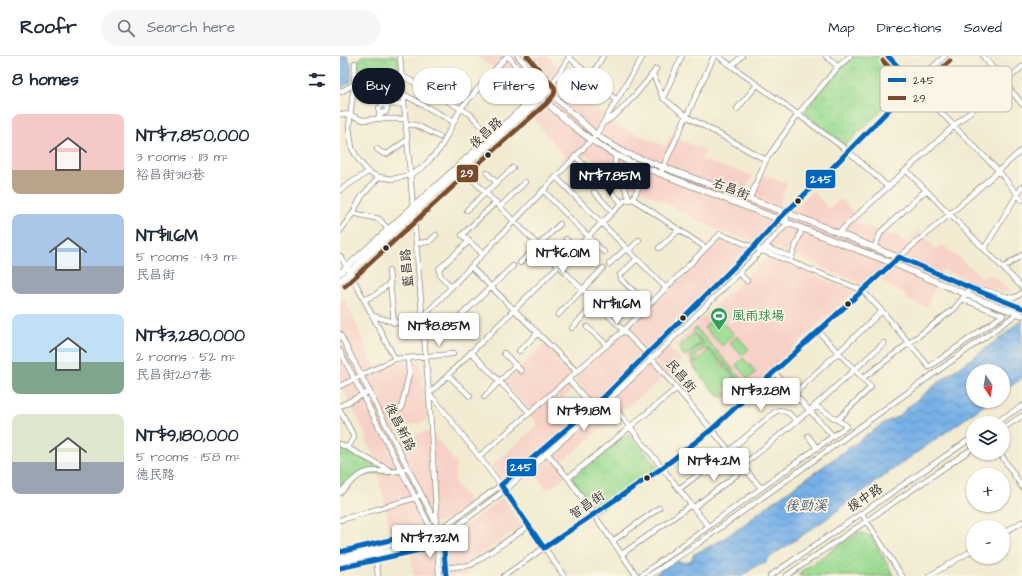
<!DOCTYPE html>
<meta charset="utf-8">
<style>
body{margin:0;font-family:"Architects Daughter","LXGW WenKai TC",sans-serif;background:#f6f6f7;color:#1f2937;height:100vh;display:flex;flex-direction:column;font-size:15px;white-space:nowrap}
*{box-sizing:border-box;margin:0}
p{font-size:13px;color:#747a83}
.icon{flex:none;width:22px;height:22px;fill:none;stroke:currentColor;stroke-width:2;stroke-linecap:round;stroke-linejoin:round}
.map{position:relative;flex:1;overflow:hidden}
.details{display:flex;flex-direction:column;background:#fff;width:340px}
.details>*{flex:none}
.banner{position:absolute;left:12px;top:12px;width:380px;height:36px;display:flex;gap:8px}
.needle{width:26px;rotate:168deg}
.fabs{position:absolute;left:626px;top:308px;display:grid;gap:8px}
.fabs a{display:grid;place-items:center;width:44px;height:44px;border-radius:50%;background:#fff;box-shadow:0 1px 3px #0004;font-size:20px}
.price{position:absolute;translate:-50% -34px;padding:0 9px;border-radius:4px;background:#fff;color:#222;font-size:13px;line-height:26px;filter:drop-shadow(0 1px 2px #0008)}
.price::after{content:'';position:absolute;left:50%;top:24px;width:12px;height:9px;margin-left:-6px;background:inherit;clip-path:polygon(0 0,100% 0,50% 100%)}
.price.on{background:#111827;color:#fff}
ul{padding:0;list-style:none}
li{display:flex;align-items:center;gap:12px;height:100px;padding:0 12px}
li span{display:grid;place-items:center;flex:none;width:112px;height:80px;border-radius:8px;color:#555}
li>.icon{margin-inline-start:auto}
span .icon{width:48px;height:48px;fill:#fffc;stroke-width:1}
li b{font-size:17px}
h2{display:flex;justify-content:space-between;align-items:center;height:48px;padding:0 12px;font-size:17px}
.chip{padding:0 14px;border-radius:18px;background:#fff;box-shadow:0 1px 3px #0004;font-size:14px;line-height:36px}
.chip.on{background:#111827;color:#fff}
header{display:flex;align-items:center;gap:24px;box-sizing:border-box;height:56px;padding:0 20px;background:#fff;border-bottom:1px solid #e0e1e3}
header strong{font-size:19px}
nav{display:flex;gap:22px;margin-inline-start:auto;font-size:14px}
.search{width:280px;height:36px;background:#f6f6f7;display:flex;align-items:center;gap:10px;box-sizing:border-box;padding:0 14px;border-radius:22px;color:#747a83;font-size:15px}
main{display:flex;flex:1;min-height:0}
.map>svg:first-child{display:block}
.built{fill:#f7d1c7}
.grass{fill:url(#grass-dots);stroke:#63845e}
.park{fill:url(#park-crowns);stroke:#63845e}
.pitch{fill:#9bdc92;stroke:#63845e;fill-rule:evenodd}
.water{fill:url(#water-waves);stroke:#516e89}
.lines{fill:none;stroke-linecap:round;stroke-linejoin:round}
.minor-casing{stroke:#8e8b7e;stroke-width:6}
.major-casing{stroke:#8e8b7e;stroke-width:7}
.minor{stroke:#fff;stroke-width:4.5}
.major{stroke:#fff;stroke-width:5.5}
.bus-1-casing{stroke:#fcf5e5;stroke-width:8}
.bus-2-casing{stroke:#fcf5e5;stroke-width:8}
.bus-1{stroke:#0065bd;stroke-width:5}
.bus-2{stroke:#7a4b2a;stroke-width:5}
.bus-dot{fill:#2b2b2b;stroke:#fcf5e5;stroke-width:1.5}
.labels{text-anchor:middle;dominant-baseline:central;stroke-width:3.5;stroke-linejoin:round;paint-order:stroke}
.street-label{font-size:13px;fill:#2b2b2b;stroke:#fcf5e5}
.leisure-label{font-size:13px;fill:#27864d;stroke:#fcf5e5;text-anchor:start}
.water-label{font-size:14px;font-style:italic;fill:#465a6d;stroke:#fcf5e5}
.key{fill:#fcf5e5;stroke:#bdb8ad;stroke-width:1}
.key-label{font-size:11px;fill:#2b2b2b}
.line-badge{stroke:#fcf5e5;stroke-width:1.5}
.badge-label{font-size:11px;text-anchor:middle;font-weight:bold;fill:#fff}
</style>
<header>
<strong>Roofr</strong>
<div class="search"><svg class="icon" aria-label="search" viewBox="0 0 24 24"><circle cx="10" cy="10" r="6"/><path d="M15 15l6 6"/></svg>Search here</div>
<nav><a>Map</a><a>Directions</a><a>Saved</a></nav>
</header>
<main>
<section class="details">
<h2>8 homes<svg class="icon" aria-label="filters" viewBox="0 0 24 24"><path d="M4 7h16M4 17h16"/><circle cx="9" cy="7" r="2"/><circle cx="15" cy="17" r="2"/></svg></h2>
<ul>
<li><span style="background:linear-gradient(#f6c9c9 70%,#b9a48a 0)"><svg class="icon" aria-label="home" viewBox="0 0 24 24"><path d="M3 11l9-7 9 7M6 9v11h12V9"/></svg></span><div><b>NT$7,850,000</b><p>3 rooms · 113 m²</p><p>裕昌街318巷</p></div></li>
<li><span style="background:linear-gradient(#a9c7e8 65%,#9aa5b1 0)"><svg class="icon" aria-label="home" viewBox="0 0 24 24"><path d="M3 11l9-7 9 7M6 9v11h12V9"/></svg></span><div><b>NT$11.6M</b><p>5 rooms · 143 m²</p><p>民昌街</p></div></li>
<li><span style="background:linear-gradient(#bfe0f5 60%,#7fa58c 0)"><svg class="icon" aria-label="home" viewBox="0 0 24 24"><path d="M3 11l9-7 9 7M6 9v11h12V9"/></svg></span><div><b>NT$3,280,000</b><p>2 rooms · 52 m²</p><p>民昌街287巷</p></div></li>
<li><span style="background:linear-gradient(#dfe7d0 60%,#9aa5b1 0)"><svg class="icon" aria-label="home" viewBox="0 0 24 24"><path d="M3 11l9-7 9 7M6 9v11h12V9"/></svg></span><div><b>NT$9,180,000</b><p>5 rooms · 158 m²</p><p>德民路</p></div></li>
</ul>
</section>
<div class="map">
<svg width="682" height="520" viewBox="0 0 682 520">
<defs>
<pattern id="grass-dots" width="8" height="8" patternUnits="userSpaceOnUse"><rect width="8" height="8" fill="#9bdc92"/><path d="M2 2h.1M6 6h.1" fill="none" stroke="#86bd7e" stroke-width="1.8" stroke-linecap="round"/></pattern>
<pattern id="park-crowns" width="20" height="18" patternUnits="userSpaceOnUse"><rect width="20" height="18" fill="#9bdc92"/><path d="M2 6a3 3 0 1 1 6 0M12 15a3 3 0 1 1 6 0" fill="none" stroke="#86bd7e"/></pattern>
<pattern id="water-waves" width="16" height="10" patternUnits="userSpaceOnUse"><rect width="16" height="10" fill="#77b0e7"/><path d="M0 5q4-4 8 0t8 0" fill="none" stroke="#628fbb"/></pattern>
</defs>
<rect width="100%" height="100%" fill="#fcf5e5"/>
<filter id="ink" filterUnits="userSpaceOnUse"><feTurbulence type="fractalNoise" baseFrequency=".025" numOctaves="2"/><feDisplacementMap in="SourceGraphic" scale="8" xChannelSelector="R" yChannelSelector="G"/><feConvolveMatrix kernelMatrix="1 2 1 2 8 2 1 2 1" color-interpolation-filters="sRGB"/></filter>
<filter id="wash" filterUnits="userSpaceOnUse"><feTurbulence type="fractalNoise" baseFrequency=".012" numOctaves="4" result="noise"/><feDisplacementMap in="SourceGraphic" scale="16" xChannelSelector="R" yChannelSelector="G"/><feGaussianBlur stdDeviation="0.9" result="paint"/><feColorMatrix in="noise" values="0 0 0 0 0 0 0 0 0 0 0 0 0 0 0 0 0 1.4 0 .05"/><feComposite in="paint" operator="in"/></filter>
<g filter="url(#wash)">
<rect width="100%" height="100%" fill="#f2ebd2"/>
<!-- built -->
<path class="built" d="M137,0H207L277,70L325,90L330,79L366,95L360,103L413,120L403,138L452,154L473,135L489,153L501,143L518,161L515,166L544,177L559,180L567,189L579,175L596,194L602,188L643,222L648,217L674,237L662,236L602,214L587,251L565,243L566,237L551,232L536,218L523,228L431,190L382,176L289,128L247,99L234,111L189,58L156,14Z
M423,119L447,127L439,149L415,141Z
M381,182L406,193L321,281L343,305L219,408L225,415L231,417L207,435L185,405L166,421L160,422L151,410L198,369L190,359L193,356L164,328L205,288L235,315L225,324L233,333L212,353L235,379L263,356L233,322L288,275Z
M428,200L515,236L467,278L432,314L389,353L334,289Z
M5,243L37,315L56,306L80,304L87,365L56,373L62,384L86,375L95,380L116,407L115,427L130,446L112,463L51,478L35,402L25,384L28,383L0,327V247Z
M163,441L182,470L134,503L126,506L127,520H74L71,500L108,489L112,481Z"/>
<!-- grass -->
<path class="grass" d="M519,476L531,480L554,520H459L460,516Z"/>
<!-- park -->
<path class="park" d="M22,0H56L58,1L59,17L24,21L17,7Z
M516,0H538L568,28L506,89L463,57L498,14Z
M290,377L318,412L256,456L235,428L233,424V421Z
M0,389L49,417C22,418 20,419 0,437Z"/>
<!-- pitch -->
<path class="pitch" d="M376,260L394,278L382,290L364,272Z
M356,272L409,331L407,333L403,329C399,340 389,343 378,339C368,327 332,297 364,288L353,276ZM365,293L369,294C378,303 412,328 389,337L382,335L395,322L369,294L355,307C355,299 358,295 365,293Z
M353,278L361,286L345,300L338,292Z
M397,280L409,293L402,300L390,287Z
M403,302L416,316L408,323L396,309Z"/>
<!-- water -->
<path class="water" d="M0,0H7L11,8V26L0,32Z
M682,263V322L663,336V315H633V345H650L538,424L482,466L427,503L426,507L419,508L402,520H314L323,512L336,505C344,507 351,508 354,498C380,486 397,475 419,456L544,367L559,360L567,352L600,325L663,280Z"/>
</g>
<g filter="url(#ink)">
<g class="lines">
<defs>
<path id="minor" d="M60,0L89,338L97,470
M168,0L200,40
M178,0L208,35L230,0
M228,0L276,44
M378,0L508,95L548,131
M486,0L498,11
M548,0L614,70L658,114L682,144
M643,0L682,48
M15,7L14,28L9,71L12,92L18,103L28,116L39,121L53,123L70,119L82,112L100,93L121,52L167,0
M392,10L402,0
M313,18L323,42
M251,21L263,0
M0,36L24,23L31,21L43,19H61L130,58L153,82
M13,36L32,35L38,37L42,49L64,48
M63,38L114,66
M323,42L346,60L426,104
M323,42L342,0
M39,52L40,63H65
M397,53L417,29
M0,58L10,59L23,64L37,63L42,57L46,56L47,52L46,49
M263,67C278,61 306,27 316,13
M66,68L76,69L100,81
M37,93L42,97L47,98L67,84
M275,99V108L290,144
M235,100L282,147
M120,111L312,303L421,432
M566,114L682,231
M147,117L157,127
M320,118L374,0
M216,121L326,232
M0,134L28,116
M203,134L226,158
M254,136L273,156
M293,143L302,123
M409,144L426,104L458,58L498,11L510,0
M160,151L185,126
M127,154L173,112
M13,157L39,163L48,173
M229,161L264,196
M0,175L13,157L22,140L39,121
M498,177L614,70L682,11
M226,183L236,193
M76,187L89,186L96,179
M425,191L452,201
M319,192L339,174
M534,192L541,176L586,134
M644,193L682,131
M289,194L299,184
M143,198L122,179L156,146
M0,200L7,211L55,303
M450,205L462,173
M180,207L220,168
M269,208L287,192
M131,211L237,316
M663,212L682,199
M49,215L54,267
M399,217L407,225
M280,219L297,203
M281,223L308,249
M111,231L100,219L99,213L129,185
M645,234L671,242L676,241L682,237
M286,240L302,256
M24,244L35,239L50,227
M218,259L263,212
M33,260L83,274L108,272L173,210
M82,262L256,79L303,0
M247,271L267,289
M232,272L256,247
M478,275L531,331L497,364
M0,278L103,481L106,520
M0,295L93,476L97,485L99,520
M179,295L198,277
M131,296L190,357
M164,297L181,315
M434,316L493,380
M108,319L130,340
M523,322L614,253L631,232H634
M228,323L254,352
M0,330L55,303L113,298
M89,338L285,144L293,143L366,192
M89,338L96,345L161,429L224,520
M454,338L542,255
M144,341L176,309
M268,343L368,470
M0,350L30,335
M61,353L69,318L68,302
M0,354L14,381L8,391
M655,367L682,350
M663,372L682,360
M468,380L477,392
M0,388L51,415
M206,396L228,422L297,520
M660,397L682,431
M139,401L283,275L380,178L522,234L542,255L589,311L663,259L622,243
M402,410L469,355L544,287
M228,422L336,333
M339,433L389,395L436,355C445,352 451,359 457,365
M0,437C9,428 19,416 33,415C44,415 54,418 64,413
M353,452L404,413
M522,458L562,520
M0,464L75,442L81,438
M663,477L682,466
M273,485L319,452
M0,496L83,476H93L99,474L161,429L265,340L307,299L414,191L438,164L491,113L574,28L605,0
M282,498L351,449
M0,502L85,481L93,476
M36,504L38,520
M0,506L35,498L97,485
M0,512L89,491L164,435L269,344L312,303L422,194L447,168L446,157
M103,512L131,509L189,470
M164,520L208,489L322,412L371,374L552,207L610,158L682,94
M300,520L507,370L479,352H474L469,355
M309,520L359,487L678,257
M430,520L633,381
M446,520L633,392
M589,520L633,494"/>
<path id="major" d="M208,35L256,79L285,97L469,165L682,252
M202,42C229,68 255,90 288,105L552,207L635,242L682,259
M0,217L198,38L207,35
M0,225L126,109L202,42L208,35"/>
</defs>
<!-- minor casing -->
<use href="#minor" class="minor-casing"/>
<!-- major casing -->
<use href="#major" class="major-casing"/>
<!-- minor -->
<use href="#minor" class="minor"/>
<!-- major -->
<use href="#major" class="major"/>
<defs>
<path id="bus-1" d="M548,0L574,28
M204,492L161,429L265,340L414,191L438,164L491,113L574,28
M204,492L322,412L371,374L559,201L631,232L682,252
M0,496L83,476H93L99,474L103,481L106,520
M0,512L84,493L97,485"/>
<path id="bus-2" d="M543,5L569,33
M579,33L610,5
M5,230L131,114L207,47C211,42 217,38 214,31L187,0"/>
</defs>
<!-- bus-1 casing -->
<use href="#bus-1" class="bus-1-casing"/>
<!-- bus-2 casing -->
<use href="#bus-2" class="bus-2-casing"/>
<!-- bus-1 -->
<use href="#bus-1" class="bus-1"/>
<!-- bus-2 -->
<use href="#bus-2" class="bus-2"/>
</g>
</g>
<!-- icons -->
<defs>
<symbol id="stadium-pin" viewBox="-11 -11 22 30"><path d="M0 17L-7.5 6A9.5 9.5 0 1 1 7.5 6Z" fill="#2e9e5b" stroke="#fcf5e5"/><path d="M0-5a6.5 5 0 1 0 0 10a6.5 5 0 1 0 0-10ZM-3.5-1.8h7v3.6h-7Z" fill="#fff"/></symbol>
</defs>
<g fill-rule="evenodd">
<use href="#stadium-pin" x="369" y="250" width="20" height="27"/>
</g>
<!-- markers -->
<g class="bus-dot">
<circle cx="148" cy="99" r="3.5"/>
<circle cx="458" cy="145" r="3.5"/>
<circle cx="46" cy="192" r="3.5"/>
<circle cx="508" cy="248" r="3.5"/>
<circle cx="343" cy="262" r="3.5"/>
<circle cx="307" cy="422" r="3.5"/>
</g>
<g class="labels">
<!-- street labels -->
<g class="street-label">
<text transform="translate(146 77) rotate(-42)">後昌路</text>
<text transform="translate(391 133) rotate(22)">右昌街</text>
<text transform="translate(67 212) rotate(-95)">藍昌路</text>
<text transform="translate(341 320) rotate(50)">民昌街</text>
<text transform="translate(60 371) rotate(63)">後昌新路</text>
<text transform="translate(525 442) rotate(-34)">援中路</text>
<text transform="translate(247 449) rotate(-34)">智昌街</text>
</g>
<!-- leisure labels -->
<g class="leisure-label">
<text x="392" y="260">風雨球場</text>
</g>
<!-- water labels -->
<g class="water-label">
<text x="466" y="450">後勁溪</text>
</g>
</g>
<!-- legend -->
<rect x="540" y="10" width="132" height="46" rx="6" class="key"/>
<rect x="548" y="22" width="18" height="4" fill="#0065bd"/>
<rect x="548" y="40" width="18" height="4" fill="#7a4b2a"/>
<g class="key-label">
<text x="573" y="28">245</text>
<text x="573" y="46">29</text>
</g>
<g class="line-badge">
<rect x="116" y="108" width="23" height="19" rx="4" fill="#7a4b2a"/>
<rect x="465" y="113" width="31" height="20" rx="4" fill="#0065bd"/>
<rect x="166" y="402" width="31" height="19" rx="4" fill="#0065bd"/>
</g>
<g class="badge-label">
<text x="127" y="121">29</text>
<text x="481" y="127">245</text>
<text x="181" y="415">245</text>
</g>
</svg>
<div class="fabs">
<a><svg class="needle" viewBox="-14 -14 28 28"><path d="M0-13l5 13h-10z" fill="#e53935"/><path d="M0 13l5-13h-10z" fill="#747a83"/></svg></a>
<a><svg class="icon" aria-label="layers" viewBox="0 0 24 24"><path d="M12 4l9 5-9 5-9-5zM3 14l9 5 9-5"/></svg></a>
<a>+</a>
<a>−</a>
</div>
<b class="price on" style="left:270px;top:141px">NT$7.85M</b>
<b class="price" style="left:223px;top:218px">NT$6.01M</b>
<b class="price" style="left:277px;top:269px">NT$11.6M</b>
<b class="price" style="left:99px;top:291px">NT$8.85M</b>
<b class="price" style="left:421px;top:356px">NT$3.28M</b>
<b class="price" style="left:244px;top:376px">NT$9.18M</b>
<b class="price" style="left:374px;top:426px">NT$4.2M</b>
<b class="price" style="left:90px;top:503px">NT$7.32M</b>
<div class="banner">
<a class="chip on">Buy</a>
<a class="chip">Rent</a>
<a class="chip">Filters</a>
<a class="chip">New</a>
</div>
</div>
</main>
